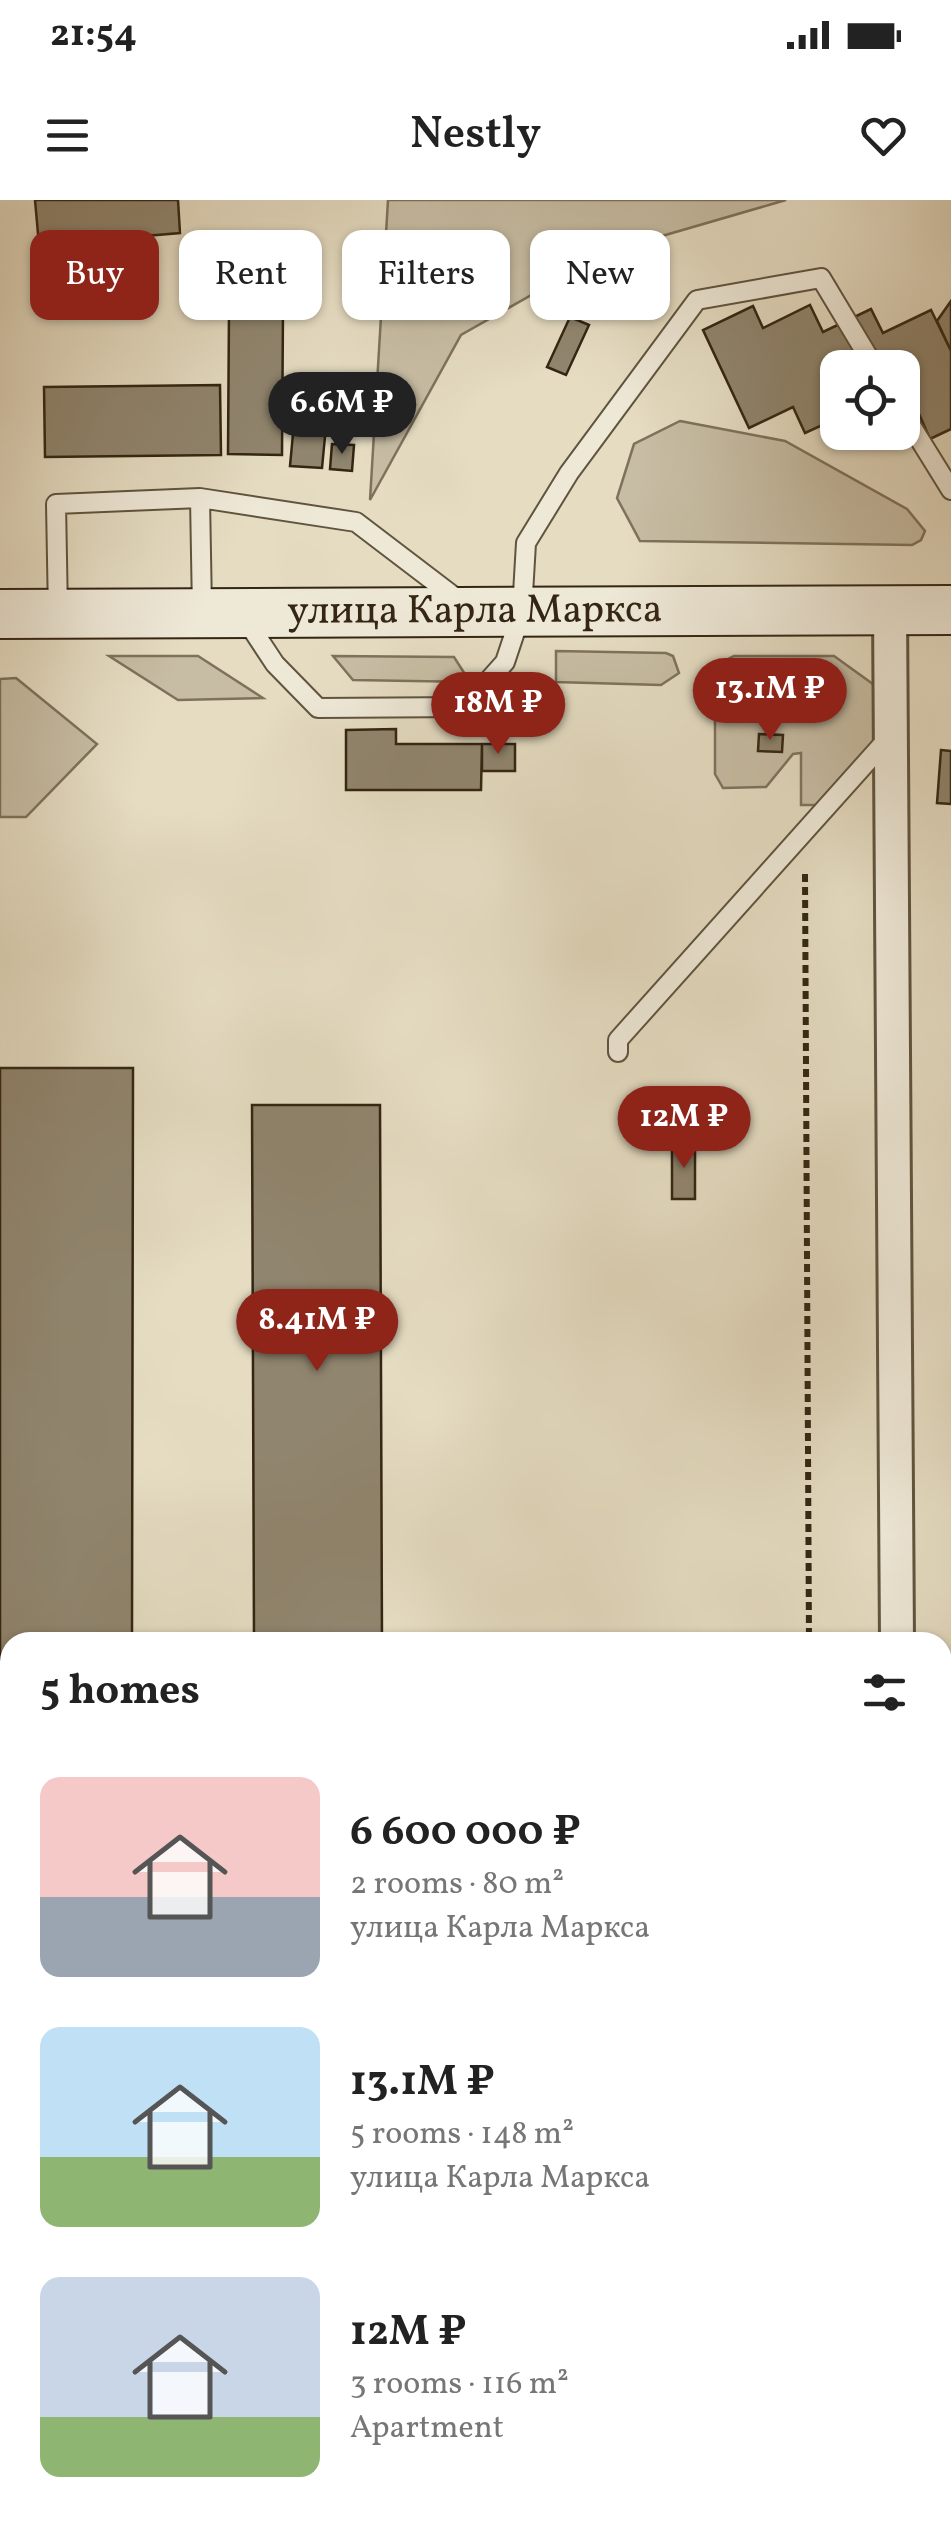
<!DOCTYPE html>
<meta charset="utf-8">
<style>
body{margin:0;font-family:Vollkorn,serif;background:#f2f2f2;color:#222;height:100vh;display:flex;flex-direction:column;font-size:38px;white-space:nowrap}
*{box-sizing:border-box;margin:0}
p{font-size:32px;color:#767676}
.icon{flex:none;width:55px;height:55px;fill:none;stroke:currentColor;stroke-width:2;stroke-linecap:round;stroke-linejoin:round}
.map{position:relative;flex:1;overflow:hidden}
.side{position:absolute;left:0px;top:1432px;width:952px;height:892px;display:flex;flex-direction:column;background:#fff;border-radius:30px 30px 0 0;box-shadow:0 2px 8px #0004}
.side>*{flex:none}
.banner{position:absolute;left:30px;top:30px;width:892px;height:90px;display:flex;gap:20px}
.fabs{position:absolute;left:820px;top:150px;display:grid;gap:20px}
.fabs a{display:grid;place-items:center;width:100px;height:100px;border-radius:20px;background:#fff;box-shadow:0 2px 8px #0004;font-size:50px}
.price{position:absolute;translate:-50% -85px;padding:0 22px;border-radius:35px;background:#8f2418;color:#fff;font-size:32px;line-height:65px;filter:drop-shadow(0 2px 5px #0008)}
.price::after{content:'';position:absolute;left:50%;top:60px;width:30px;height:22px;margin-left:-15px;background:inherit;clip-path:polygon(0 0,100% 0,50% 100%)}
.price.on{background:#222;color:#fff}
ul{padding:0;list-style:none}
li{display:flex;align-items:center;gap:30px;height:250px;padding:0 40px}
li span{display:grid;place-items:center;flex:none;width:280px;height:200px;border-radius:20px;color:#555}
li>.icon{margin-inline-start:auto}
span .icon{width:120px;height:120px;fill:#fffc;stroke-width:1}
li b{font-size:42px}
h2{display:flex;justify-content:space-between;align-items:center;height:120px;padding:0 40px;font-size:42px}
.pill{padding:0 35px;border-radius:20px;background:#fff;box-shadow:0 2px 8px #0004;font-size:35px;line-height:90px}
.pill.on{background:#8f2418;color:#fff}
.status{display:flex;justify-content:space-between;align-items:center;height:70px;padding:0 50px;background:#fff;direction:ltr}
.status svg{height:28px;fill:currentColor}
header{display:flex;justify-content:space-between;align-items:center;height:130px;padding:0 40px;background:#fff;font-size:45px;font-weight:600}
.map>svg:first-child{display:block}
.green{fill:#c7bda4;stroke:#7e725c;stroke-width:2.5}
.building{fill:#90856e;stroke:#342613;stroke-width:2.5}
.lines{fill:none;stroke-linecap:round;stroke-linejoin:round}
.service-casing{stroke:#60543f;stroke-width:22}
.minor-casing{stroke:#60543f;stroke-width:38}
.secondary-casing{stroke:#342613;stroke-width:52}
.path{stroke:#342613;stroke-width:6;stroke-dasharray:8 5;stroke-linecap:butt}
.service{stroke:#eee8d7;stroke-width:18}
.minor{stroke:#eee8d7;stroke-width:32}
.secondary{stroke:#eee8d7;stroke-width:48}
.labels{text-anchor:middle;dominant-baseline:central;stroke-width:9;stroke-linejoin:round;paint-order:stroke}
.street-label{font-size:40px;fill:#342613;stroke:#eee8d7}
</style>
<div class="status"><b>21:54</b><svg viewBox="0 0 49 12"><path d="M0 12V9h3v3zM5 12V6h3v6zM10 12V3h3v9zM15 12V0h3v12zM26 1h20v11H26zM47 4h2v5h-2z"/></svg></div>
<header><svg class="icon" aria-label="menu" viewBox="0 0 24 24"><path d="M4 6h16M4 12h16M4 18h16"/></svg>Nestly<svg class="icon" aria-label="heart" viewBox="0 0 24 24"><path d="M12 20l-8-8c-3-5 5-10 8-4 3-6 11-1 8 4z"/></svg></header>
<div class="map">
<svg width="951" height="2324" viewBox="0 0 951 2324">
<rect width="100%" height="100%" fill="#e5dcc2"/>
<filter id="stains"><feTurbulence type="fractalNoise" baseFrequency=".002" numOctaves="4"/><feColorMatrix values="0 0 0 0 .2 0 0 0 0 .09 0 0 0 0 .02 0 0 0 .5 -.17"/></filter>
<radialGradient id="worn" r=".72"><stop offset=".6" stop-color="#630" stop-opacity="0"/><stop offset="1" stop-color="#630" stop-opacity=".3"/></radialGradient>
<!-- green -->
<path class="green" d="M388,0H786L607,52L461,135L370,300Z
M680,221L785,241L907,309L925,331L921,340L912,345L640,341L617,298L634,244Z
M556,451L666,453L673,456L679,473L661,485L556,482Z
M109,456H198L263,498L178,500Z
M333,456L454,457L470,482L353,480Z
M734,456H834L877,487L883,532L818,605H801V553L793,554L766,587L723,588L715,574V474L722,462Z
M16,478L97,544L26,617H0V479Z"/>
<!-- building -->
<path class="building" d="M35,0H178L180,33L39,45Z
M951,101V151L937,121Z
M810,105L823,132L871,109L883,133L931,110L951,151V229L930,239L919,214L902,222V168H838V218L805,233L793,207L749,228L703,130L753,106L763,128Z
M229,109L283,110L282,255L228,254Z
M570,117L589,125L566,175L547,167Z
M220,185L221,255L45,257L44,187Z
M294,223L326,226L322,268L290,266Z
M332,244L354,245L352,271L330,269Z
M396,529V544H482L481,590H346V530Z
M759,534L783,535L782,552L758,551Z
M482,544H515V571H482Z
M941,550L951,551V604L937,603Z
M0,868H133L132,1442H10V2119H0Z
M252,905H380L382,1442H254Z
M672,942H695V999H672Z
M944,1511H951V1550H944Z
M944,1550H951V1583H945Z"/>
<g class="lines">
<defs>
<path id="service" d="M902,211L951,290
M200,298L356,322L461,402
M58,413L56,304L200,298L202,409
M244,417L275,464L318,508L465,507L505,462L522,411L526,343L569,273L697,100L821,78L875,168
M618,852V840L891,535
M0,2200H10"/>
<path id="minor" d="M890,410L897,1442
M899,2324V2315"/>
<g id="secondary">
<path id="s1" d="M0,414L951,410"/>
</g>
</defs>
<!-- service casing -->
<use href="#service" class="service-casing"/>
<!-- minor casing -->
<use href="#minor" class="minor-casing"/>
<!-- secondary casing -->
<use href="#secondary" class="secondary-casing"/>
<!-- path -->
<path class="path" d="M805,674L809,1442"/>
<!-- service -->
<use href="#service" class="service"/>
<!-- minor -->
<use href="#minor" class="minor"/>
<!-- secondary -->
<use href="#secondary" class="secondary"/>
</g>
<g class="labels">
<!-- street labels -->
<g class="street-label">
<text stroke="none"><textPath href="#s1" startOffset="475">улица Карла Маркса</textPath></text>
</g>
</g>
<rect width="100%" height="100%" filter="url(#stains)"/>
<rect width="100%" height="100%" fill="url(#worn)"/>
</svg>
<div class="fabs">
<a><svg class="icon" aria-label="locate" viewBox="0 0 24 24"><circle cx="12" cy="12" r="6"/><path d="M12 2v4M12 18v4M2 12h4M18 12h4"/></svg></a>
</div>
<b class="price on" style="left:342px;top:257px">6.6M ₽</b>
<b class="price" style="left:770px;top:543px">13.1M ₽</b>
<b class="price" style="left:498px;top:557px">18M ₽</b>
<b class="price" style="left:684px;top:971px">12M ₽</b>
<b class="price" style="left:317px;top:1174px">8.41M ₽</b>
<div class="banner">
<a class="pill on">Buy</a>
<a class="pill">Rent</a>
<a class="pill">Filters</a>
<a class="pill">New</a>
</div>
<section class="side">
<h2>5 homes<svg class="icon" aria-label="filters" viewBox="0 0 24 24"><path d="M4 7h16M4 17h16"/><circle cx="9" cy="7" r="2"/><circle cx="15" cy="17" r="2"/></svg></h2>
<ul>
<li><span style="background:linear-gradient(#f6c9c9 60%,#9aa5b1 0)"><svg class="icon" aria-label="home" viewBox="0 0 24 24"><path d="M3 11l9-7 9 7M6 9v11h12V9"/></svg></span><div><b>6 600 000 ₽</b><p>2 rooms · 80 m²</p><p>улица Карла Маркса</p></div></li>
<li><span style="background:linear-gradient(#bfe0f5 65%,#8fb573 0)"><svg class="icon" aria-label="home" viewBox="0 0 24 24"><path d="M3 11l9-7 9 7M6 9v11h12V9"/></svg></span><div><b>13.1M ₽</b><p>5 rooms · 148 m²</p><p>улица Карла Маркса</p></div></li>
<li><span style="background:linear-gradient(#c9d6e8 70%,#8fb573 0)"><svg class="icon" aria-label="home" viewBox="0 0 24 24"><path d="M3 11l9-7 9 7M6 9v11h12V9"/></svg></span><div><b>12M ₽</b><p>3 rooms · 116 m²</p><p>Apartment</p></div></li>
</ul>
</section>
</div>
